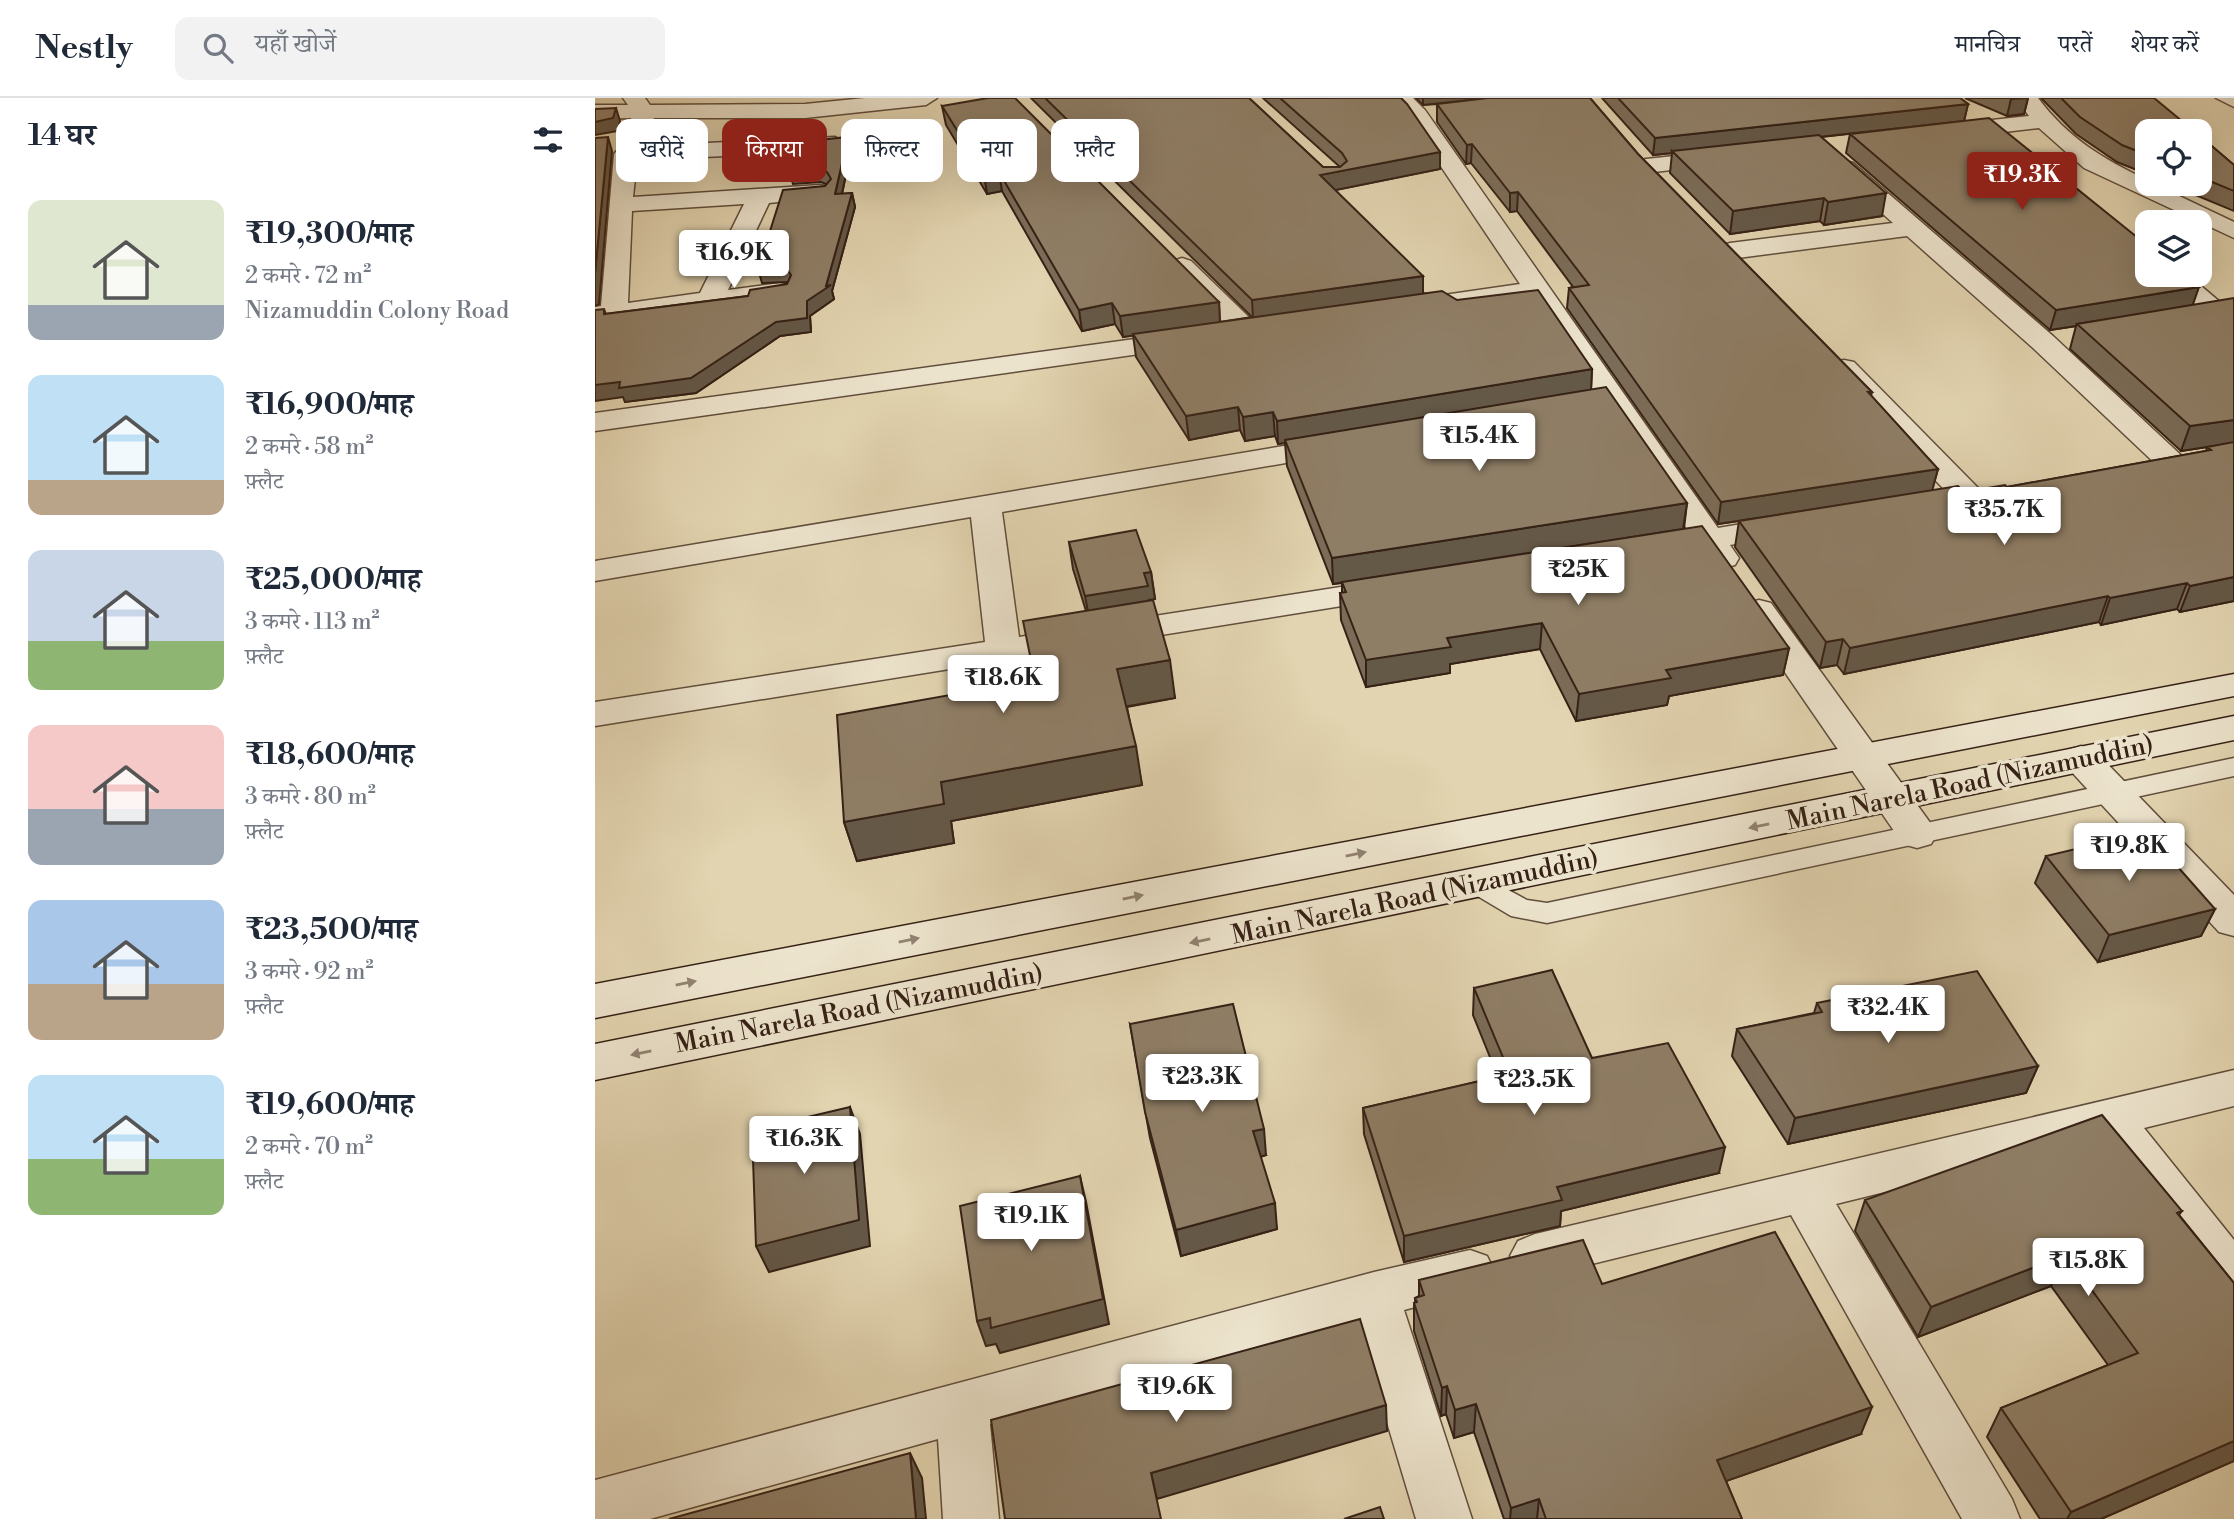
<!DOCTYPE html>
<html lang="hi">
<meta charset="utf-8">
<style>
body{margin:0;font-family:"Libre Bodoni","Noto Serif Devanagari",serif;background:#f2f2f3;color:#1f2937;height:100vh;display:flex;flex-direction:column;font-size:26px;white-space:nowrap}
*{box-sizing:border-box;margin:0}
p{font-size:23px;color:#747a83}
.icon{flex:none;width:38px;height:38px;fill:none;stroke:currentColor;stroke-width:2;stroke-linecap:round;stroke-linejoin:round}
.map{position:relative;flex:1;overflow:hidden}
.side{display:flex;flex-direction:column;background:#fff;width:595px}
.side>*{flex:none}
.banner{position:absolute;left:21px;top:21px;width:665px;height:63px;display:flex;gap:14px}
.controls{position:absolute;left:1540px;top:21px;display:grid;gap:14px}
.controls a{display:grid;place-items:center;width:77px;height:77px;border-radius:14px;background:#fff;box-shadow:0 7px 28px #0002;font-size:35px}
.price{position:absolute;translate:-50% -60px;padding:0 16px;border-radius:7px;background:#fff;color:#222;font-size:23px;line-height:46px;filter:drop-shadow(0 2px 4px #0008)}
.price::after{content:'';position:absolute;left:50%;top:42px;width:21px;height:16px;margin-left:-10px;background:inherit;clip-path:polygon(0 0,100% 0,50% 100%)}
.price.active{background:#8f2418;color:#fff}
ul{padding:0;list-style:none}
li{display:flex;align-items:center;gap:21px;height:175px;padding:0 28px}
li span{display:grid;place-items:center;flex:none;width:196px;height:140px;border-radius:14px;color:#555}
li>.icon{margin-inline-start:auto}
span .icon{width:84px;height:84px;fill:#fffc;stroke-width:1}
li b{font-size:30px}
h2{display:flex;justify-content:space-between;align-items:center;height:84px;padding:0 28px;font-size:30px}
.pill{padding:0 24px;border-radius:14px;background:#fff;box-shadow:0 7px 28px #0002;font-size:24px;line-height:63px}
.pill.active{background:#8f2418;color:#fff}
header{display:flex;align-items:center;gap:42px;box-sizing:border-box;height:98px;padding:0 35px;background:#fff;border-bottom:2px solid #e0e1e3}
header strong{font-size:33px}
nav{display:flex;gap:38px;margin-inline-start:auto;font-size:24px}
.search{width:490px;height:63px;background:#f2f2f3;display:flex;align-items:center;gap:18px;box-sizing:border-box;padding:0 24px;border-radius:14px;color:#747a83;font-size:26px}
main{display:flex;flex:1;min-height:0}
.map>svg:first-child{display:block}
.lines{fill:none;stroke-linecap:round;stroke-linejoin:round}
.lane-casing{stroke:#614e3c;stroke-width:3}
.street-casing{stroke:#614e3c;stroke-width:3}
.secondary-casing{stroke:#362116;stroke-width:3}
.lane{fill:#ece3cc;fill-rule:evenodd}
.street{fill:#ece3cc;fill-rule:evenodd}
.secondary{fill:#ece3cc;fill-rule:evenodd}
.wall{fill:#7b6c58;stroke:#362116;stroke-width:2}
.shaded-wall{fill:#645847;stroke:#362116;stroke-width:2}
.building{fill:#8f7e66;stroke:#362116;stroke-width:2}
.oneway{fill:#918271}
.labels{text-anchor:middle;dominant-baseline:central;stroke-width:7;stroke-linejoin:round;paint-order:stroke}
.street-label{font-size:26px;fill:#362116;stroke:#ece3cc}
</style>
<header>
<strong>Nestly</strong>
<div class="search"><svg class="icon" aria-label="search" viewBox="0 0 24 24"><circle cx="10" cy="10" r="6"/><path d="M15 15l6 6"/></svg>यहाँ खोजें</div>
<nav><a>मानचित्र</a><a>परतें</a><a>शेयर करें</a></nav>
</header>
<main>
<section class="side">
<h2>14 घर<svg class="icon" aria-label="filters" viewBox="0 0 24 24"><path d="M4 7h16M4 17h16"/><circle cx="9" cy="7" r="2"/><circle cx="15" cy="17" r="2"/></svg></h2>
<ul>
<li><span style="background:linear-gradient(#dfe7d0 75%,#9aa5b1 0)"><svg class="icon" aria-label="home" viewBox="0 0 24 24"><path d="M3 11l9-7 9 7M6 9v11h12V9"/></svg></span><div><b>₹19,300/माह</b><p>2 कमरे · 72 m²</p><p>Nizamuddin Colony Road</p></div></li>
<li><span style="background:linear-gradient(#bfe0f5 75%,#b9a48a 0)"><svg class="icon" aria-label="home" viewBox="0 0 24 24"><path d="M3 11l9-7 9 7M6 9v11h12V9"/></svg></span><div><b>₹16,900/माह</b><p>2 कमरे · 58 m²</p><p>फ़्लैट</p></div></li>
<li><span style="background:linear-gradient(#c9d6e8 65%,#8fb573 0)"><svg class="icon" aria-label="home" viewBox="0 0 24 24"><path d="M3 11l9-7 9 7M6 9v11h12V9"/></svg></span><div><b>₹25,000/माह</b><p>3 कमरे · 113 m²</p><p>फ़्लैट</p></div></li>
<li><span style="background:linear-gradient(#f6c9c9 60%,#9aa5b1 0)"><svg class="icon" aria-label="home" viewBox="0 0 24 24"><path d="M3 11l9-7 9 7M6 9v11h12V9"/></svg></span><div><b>₹18,600/माह</b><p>3 कमरे · 80 m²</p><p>फ़्लैट</p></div></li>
<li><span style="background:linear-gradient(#a9c7e8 60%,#b9a48a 0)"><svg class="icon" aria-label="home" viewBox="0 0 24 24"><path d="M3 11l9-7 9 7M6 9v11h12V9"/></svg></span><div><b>₹23,500/माह</b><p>3 कमरे · 92 m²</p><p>फ़्लैट</p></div></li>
<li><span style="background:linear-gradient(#bfe0f5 60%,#8fb573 0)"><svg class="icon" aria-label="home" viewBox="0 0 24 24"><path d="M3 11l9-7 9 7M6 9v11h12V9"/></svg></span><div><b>₹19,600/माह</b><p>2 कमरे · 70 m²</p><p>फ़्लैट</p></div></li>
</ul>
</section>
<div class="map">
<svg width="1639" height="1421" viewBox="0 0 1639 1421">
<rect width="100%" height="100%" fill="#e2d4b0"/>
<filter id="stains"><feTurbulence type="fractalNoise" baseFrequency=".00286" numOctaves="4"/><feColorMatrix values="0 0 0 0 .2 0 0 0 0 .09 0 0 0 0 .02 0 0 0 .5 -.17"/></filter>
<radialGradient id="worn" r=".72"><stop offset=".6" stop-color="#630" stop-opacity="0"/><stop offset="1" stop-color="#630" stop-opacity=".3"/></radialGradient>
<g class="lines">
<defs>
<path id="lane" d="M1621,0H1639V9Z
M1639,660V678L952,825L916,818L874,793L870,786L874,779L884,776L932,802L952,805Z"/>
<path id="street" d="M28,0H50L55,7L210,6L270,0H342L331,7L210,20H59L57,39L50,48L240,39L251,46L240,53L42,62L38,99L225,87L233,89L237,94L233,99L174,105L133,192L185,185L194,187L198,193L194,199L0,225V209L6,208L19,56L35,38L36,20L0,21V7H33ZM149,106L105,195L33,205L37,113Z
M795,0H818L830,12L1123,430L1194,418L1205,421L1210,428L1205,435L1135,447L1144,460L1140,467L1128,470L1116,467L1106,452L1064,459L1053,456L1048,449L1053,442L1094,434L935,200L835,215L826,213L822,207L826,201L835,199L925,186L814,21Z
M1425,0H1443C1473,40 1508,61 1552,82V86H1559L1639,124V140L1489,70L1444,30L1350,41L1339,34L1350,27L1434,18L1423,3Z
M1127,53L1135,55L1139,60L1135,65L1051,75L1043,73L1039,68L1043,63L1051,61Z
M1250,63L1258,65L1458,238L1589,360L1593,366L1589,372L1578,375L1567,372L1438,250L1312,138L1135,161L1126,158L1122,153L1126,148L1135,145L1298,125L1242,75L1238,70L1242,65Z
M587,160L596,163L662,227L666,233L662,239H642L578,173L574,168L578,163Z
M1564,177H1593L1638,215L1634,221H1616Z
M591,234L601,236L605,242L601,248L0,333V315Z
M1249,262L1259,264L1385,392L1390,399L1385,406L1374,408L1363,406L1239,276L1235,270L1239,264Z
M743,339L754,342L758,348L754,354L407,414L424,539L797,481L809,484L814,491L809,498L0,628V604L390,544L376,419L0,483V463Z
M1164,502L1176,505L1336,726L1342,736L1336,746L1322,750L1308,746L1147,512L1152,505Z
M1486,648L1499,652L1639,797V838L1624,834L1473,670L1467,661L1473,652Z
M1639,972V1008L1549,1030L1639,1142V1202L1621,1196L1504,1041L1241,1106L1417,1401L1425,1421H1367L1196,1117L940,1180L923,1173L915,1158L923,1143L940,1136Z
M875,1152L892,1158L900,1174L892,1190L809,1212L877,1421H821L762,1224L395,1326L404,1421H348L343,1341L55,1421H0V1382L779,1174Z"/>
<path id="secondary" d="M1639,576V598L0,920V886Z
M1639,618V642L0,982V946Z"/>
</defs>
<!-- lane casing -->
<use href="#lane" class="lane-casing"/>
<!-- street casing -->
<use href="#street" class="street-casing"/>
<!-- secondary casing -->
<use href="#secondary" class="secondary-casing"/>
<!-- lane -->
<use href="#lane" class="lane"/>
<!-- street -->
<use href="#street" class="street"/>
<!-- secondary -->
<use href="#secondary" class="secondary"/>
</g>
<!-- wall -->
<path class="wall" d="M436,0H654L728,69H745L668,0H806L845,54V71L740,92L828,195L862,202L997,271L996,291L1092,405L1089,431L1194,550L1188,577L1074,598L1072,607L981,623L945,551L855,566V575L771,589L746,522L745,495H747V485L738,486L692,368L690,345L683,346L680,338L650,343L645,332L594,342L541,259L538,237L528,239L520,226L487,233L407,93L392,96L351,27L347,8L624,204L625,224L657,219Z
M821,0H995L1043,56L1277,294L1276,298L1343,371L1337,392L1369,394L1412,389L1611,353L1612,349L1586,353L1475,251L1481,228L1455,232L1251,55L1255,36L1598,207L1639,503L1585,514L1582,511L1506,527L1504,524L1249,576L1242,567L1225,570L1140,449L1144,423L1123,426L972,210L974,190L978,189L922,113L915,114L876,65L871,66L842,24V6L828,7Z
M1007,0H1365L1373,6L1369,23L1226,39L1287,118L1229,127L1225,123L1135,136L1075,75L1077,55L1058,57Z
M1370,0H1433L1429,16L1412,18Z
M1446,0H1559L1552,33V76L1522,64L1481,36Z
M1605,38L1639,67V113L1574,86H1605Z
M256,52L247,96L257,95L260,109L237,193L239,201L215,218L216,234L185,238L101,295L30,304L9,211L11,216L153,198L192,186L193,184L167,185L163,171L231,86L226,84L198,86L194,73Z
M474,444L556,474L560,501L554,502L555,503L580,600L532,609L547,687L356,723L359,745L262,763L249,724L440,582L491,513L478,471Z
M1451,758L1620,811L1606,838L1503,864L1440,785Z
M879,890L997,960L1124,1075L966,1113L965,1128L809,1164L769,1036L768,1010L903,979L878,917Z
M1222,905L1443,968L1431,995L1193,1046L1137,958L1142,931L1219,915Z
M535,926L671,1057L665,1059L682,1131L586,1158L555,1040Z
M1270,1102L1587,1113L1584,1117L1639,1185V1363L1506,1421H1445L1392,1339L1406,1310L1513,1267L1456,1188L1323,1239L1260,1133Z
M824,1182L1007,1186L1266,1336L1131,1383L1147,1421H909L879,1334L859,1340L851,1316L846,1318L819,1233V1205L820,1204V1200L824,1198Z"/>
<!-- shaded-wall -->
<path class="shaded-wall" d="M828,0H894L828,7Z
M1433,0L1429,16L1412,18L1416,1Z
M1373,6L1369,23L1079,55L1077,53V55L1058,57L1060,40Z
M21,10L25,23L23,33L0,37V24Z
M13,39L17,53L4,206L0,208V175Z
M253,39L256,52L244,110L240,96Z
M877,46L876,65L871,66L872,47Z
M845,54V71L726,95L725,77Z
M404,74L407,93L392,96L389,76Z
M923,94L922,113L915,114V95Z
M257,95L260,109L237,193L239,201L215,218L216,234L185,238L101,295L30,304L28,299L0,303V287L231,188Z
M1291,95L1287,118L1229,127L1233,104Z
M1229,100L1225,123L1135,136L1138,113Z
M828,178V197L658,220L657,202Z
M1604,189L1597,209L1482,226L1481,228L1455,232L1461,212Z
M624,204L625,225L528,239L525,218Z
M517,205L520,226L487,233L484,212Z
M997,271L996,294L690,342V345L683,346L682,323Z
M643,309L645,332L594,342L591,318Z
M678,314L680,338L650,343L648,319Z
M1639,322V345L1586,353L1595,328Z
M1343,371L1337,393L1123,426L1126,404Z
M1092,405L1088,431L738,486L737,460Z
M556,474L560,501L554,502L556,514L495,524L490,498L549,475Z
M1639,479V503L1585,514L1595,488Z
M1592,485L1582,511L1506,527L1515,500Z
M1513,498L1504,524L1249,576L1255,550Z
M947,525L945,551L855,566V575L771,589V562L852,540Z
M1248,541L1242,567L1225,570L1231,544Z
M1194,550L1188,577L1074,598L1072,607L981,623L984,596L1071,572Z
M575,562L580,600L528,609L522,571Z
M541,648L547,687L356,723L359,745L262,763L249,724L346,684Z
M1620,811L1606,838L1503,864L1514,837Z
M1443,968L1431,995L1193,1046L1200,1020Z
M255,1009L265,1036L275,1148L174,1174L161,1148Z
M669,1031L671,1057L661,1060L658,1033Z
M1130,1049L1124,1075L966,1113L965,1128L809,1164V1138L962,1089Z
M485,1078L491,1104L514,1226L405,1255L401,1246L391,1248L382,1223Z
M680,1105L682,1131L586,1158L581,1132Z
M1471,1157L1456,1188L1323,1239L1336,1209Z
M852,1288L851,1316L846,1318L847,1290Z
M881,1306L879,1334L859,1340L860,1312Z
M791,1307L792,1333L562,1401L556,1375Z
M1277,1309L1266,1336L1114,1389L1122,1362Z
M1639,1343V1363L1506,1421H1472L1476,1414Z
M315,1355L327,1380L331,1421H321Z
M944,1401L942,1421H915L916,1410Z"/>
<!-- building -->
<path class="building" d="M393,0H420L624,204L525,218L517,205L484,212L404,74L389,76L347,8Z
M450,0H654L728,69H745L752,63L747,55L685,0H806L812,6L845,54L725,77L828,178L657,202Z
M893,0H995L1043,56L1271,288L1277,294H1273L1343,371L1126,404L974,190L994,187L923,94L915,95L877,46L872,47L842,6Z
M1023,0H1365L1373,6L1060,40Z
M1466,0H1559L1599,33H1552V57L1527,47L1485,19Z
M21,10L18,20L0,24V11Z
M1394,20L1548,144L1552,146V177H1589L1604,189L1461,212L1255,36Z
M1224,37L1291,95L1233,104L1229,100L1138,113L1077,53Z
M1605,38L1639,67V93L1605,79Z
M13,39L0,175V40Z
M253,39L240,96L257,95L231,188L236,187L212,203V220L181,224L96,280L24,290L25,284L0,287V212L9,211V216L153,198L155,192L192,186L196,177L191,170L163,171L188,92L230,88L236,81L232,74L222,71L194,73L203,44Z
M943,192L997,271L682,323L678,314L648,319L643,309L591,318L538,236L847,193L862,202Z
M1639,200V322L1595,328L1482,226Z
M1011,289L1092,405L737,460L690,342Z
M1639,344V479L1595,488L1592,485L1515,500L1513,498L1255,550L1248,541L1231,544L1144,423L1363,388L1369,394L1410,387L1412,389L1616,352L1612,349Z
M1107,428L1194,550L1071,572L1076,580L984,596L947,525L852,540L856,549L771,562L745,495L751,494L747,484Z
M541,432L556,474L549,475L553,488L490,498L474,444Z
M558,502L575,562L522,571L541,648L346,684L349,706L249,724L242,617L440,582L428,523Z
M1552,734L1620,811L1514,837L1451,758Z
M957,872L997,960L1073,945L1130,1049L962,1089L967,1102L809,1138L768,1010L915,976L879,890Z
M1382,873L1443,968L1200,1020L1142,931L1227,914L1222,905Z
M638,906L669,1031L658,1033L680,1105L581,1132L550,1014L535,926Z
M255,1009L264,1122L161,1148L157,1032Z
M1507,1017L1587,1113L1582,1115L1639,1185V1343L1476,1414L1406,1310L1543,1255L1471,1157L1336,1209L1270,1102Z
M485,1078L508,1201L396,1230L395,1220L382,1223L365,1108Z
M1180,1134L1277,1309L1122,1362L1147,1421H951L944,1401L916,1410L881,1306L860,1312L852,1288L847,1290L819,1205L822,1204L820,1200L829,1197L824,1182L988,1142L1007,1186Z
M765,1221L791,1307L556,1375L566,1421H410L396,1322Z
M315,1355L321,1421H74Z
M785,1409L789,1421H749Z"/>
<!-- one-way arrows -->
<defs><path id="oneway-solid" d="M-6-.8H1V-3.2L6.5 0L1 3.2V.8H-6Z" transform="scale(1.75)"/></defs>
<g class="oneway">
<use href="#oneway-solid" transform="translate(1164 728) rotate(168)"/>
<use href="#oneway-solid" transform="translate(761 756) rotate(-11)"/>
<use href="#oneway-solid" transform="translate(538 799) rotate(-11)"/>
<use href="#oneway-solid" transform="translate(314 842) rotate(-11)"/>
<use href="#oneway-solid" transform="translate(605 843) rotate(169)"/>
<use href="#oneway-solid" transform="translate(91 885) rotate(-11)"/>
<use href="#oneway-solid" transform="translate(46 955) rotate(169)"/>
</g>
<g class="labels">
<!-- street labels -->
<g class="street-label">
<text transform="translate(1375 685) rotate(-12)">Main Narela Road (Nizamuddin)</text>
<text transform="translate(820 799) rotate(-12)">Main Narela Road (Nizamuddin)</text>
<text transform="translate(264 911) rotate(-11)">Main Narela Road (Nizamuddin)</text>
</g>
</g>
<rect width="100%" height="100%" filter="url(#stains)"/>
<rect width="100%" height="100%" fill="url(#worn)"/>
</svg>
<div class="controls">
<a><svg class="icon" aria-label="locate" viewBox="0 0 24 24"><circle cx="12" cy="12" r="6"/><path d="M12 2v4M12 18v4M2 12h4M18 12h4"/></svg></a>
<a><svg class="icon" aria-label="layers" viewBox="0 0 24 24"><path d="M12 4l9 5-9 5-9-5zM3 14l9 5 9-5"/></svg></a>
</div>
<b class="price active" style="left:1427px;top:114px">₹19.3K</b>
<b class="price" style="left:139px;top:192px">₹16.9K</b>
<b class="price" style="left:884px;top:375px">₹15.4K</b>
<b class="price" style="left:1409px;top:449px">₹35.7K</b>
<b class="price" style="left:983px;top:509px">₹25K</b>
<b class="price" style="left:408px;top:617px">₹18.6K</b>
<b class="price" style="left:1534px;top:785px">₹19.8K</b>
<b class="price" style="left:1293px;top:947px">₹32.4K</b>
<b class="price" style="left:607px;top:1016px">₹23.3K</b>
<b class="price" style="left:939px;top:1019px">₹23.5K</b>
<b class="price" style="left:209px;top:1078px">₹16.3K</b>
<b class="price" style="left:436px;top:1155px">₹19.1K</b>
<b class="price" style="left:1493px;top:1200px">₹15.8K</b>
<b class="price" style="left:581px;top:1326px">₹19.6K</b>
<div class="banner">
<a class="pill">खरीदें</a>
<a class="pill active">किराया</a>
<a class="pill">फ़िल्टर</a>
<a class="pill">नया</a>
<a class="pill">फ़्लैट</a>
</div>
</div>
</main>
